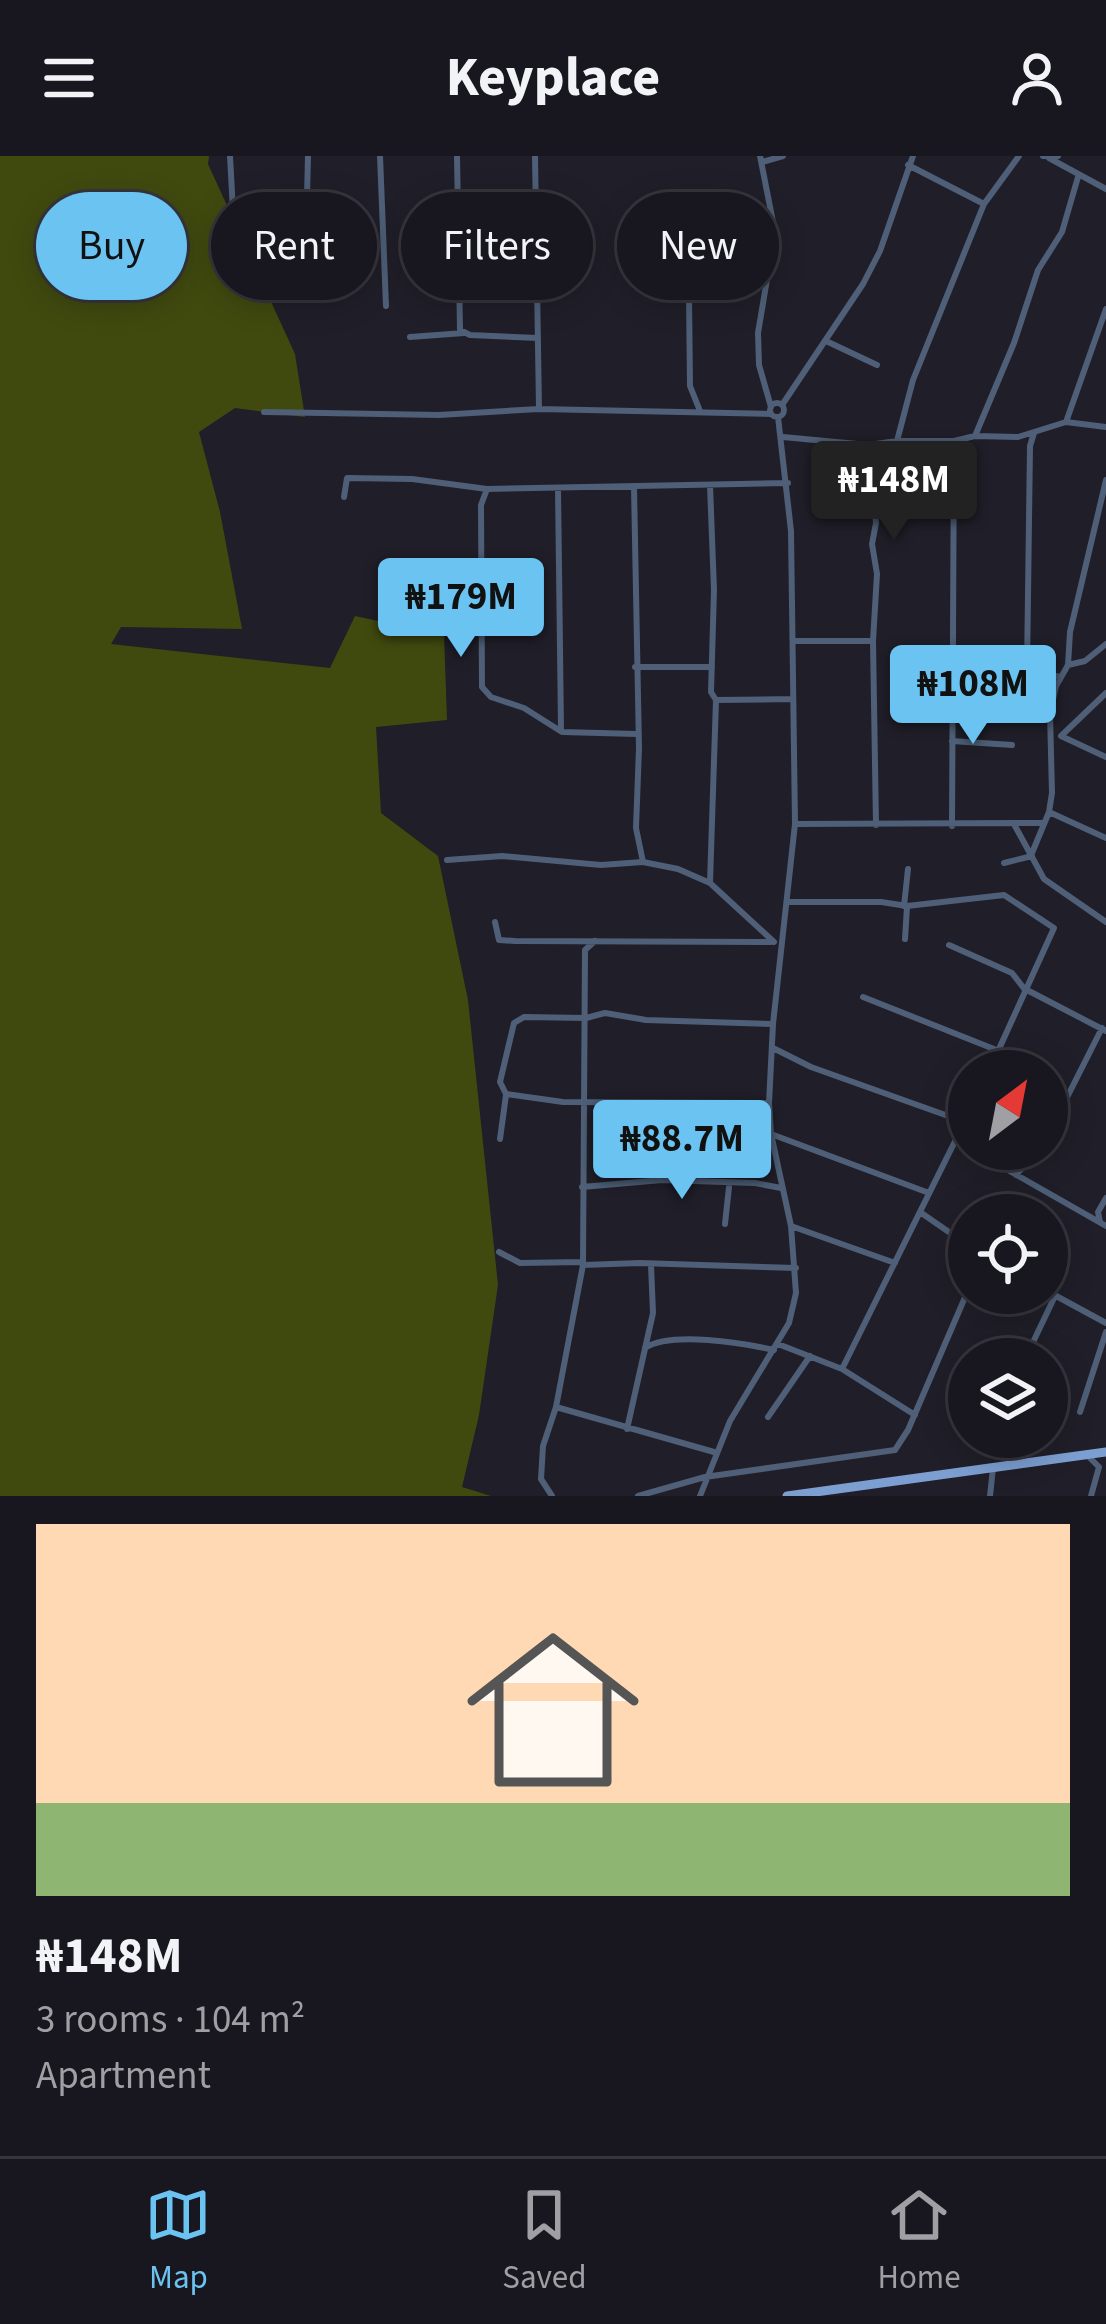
<!DOCTYPE html>
<meta charset="utf-8">
<style>
body{margin:0;font-family:"Source Sans 3",sans-serif;background:#211f27;color:#f1f3f6;height:100vh;display:flex;flex-direction:column;font-size:45px;white-space:nowrap}
*{box-sizing:border-box;margin:0}
p{font-size:39px;color:#9f9fa4}
.icon{flex:none;width:66px;height:66px;fill:none;stroke:currentColor;stroke-width:2;stroke-linecap:round;stroke-linejoin:round}
.map{position:relative;height:1340px;overflow:hidden}
.side{display:flex;flex-direction:column;background:#18161e;flex:1}
.side>*{flex:none}
.banner{position:absolute;left:36px;top:36px;width:1035px;height:108px;display:flex;gap:24px}
.needle{width:78px;rotate:32deg}
.tools{position:absolute;left:948px;top:894px;display:grid;gap:24px}
.tools a{display:grid;place-items:center;width:120px;height:120px;border-radius:50%;background:#18161e;box-shadow:0 6px 30px #0003,0 0 0 3px #36353c;font-size:60px}
.price{position:absolute;translate:-50% -102px;padding:0 27px;border-radius:12px;background:#6bc3f2;color:#111;font-size:39px;line-height:78px;filter:drop-shadow(0 3px 6px #0008)}
.price::after{content:'';position:absolute;left:50%;top:72px;width:36px;height:27px;margin-left:-18px;background:inherit;clip-path:polygon(0 0,100% 0,50% 100%)}
.price.active{background:#222;color:#fff}
ul{padding:0;list-style:none}
li{display:grid;align-content:center;gap:24px;height:636px;padding:0 36px}
li+li{border-top:3px solid #36353c}
li span{display:grid;place-items:center;height:372px;border-radius:0px;color:#555}
li>.icon{margin-inline-start:auto}
span .icon{width:216px;height:216px;fill:#fffc;stroke-width:1}
li b{font-size:51px}
.chip{padding:0 42px;border-radius:54px;background:#18161e;box-shadow:0 6px 30px #0003,0 0 0 3px #36353c;font-size:42px;line-height:108px}
.chip.active{background:#6bc3f2;color:#111}
header{display:flex;justify-content:space-between;align-items:center;height:156px;padding:0 36px;background:#18161e;font-size:54px;font-weight:700}
.menu{display:flex;justify-content:space-around;align-items:center;height:168px;border-top:3px solid #36353c;background:#18161e;font-size:33px;color:#9f9fa4}
.menu a{display:grid;justify-items:center;gap:6px}
.menu .active{color:#6bc3f2}
.map>svg:first-child{display:block}
.green{fill:#404a0f}
.lines{fill:none;stroke-linecap:round;stroke-linejoin:round}
.minor{stroke:#4e5f77;stroke-width:6}
.major{stroke:#7c9ed1;stroke-width:9}
</style>
<header><svg class="icon" aria-label="menu" viewBox="0 0 24 24"><path d="M4 6h16M4 12h16M4 18h16"/></svg>Keyplace<svg class="icon" aria-label="person" viewBox="0 0 24 24"><circle cx="12" cy="8" r="4"/><path d="M4 21q1-7 8-7t8 7"/></svg></header>
<div class="map">
<svg width="1106" height="1340" viewBox="0 0 1106 1340">
<rect width="100%" height="100%" fill="#201e28"/>
<!-- green -->
<path class="green" d="M0,0H209L208,8L295,198L305,261L235,252L199,276L220,356L242,473L121,471L111,488L330,512L355,460L444,479L447,564L376,571L381,657L438,700L468,844L498,1129L479,1259L462,1331L491,1340H0Z"/>
<g class="lines">
<!-- minor -->
<path class="minor" d="M230,0L233,55
M380,0L386,150
M457,0L460,174L470,179L538,182
M535,0L539,253L771,258
M760,0L775,76L758,177L759,209L771,251
M1043,0H1058
M1049,2L1106,33
M762,6L783,0
M908,9L984,48
M688,48L690,230L700,255
M305,123L308,0
M410,181L464,177
M826,185L877,209
M770 254a7 7 0 1 1 14 0a7 7 0 1 1-14 0Z
M782,249L863,128L880,95L913,0
M264,256L439,259L539,253
M1066,266L1106,153
M975,280L1014,187L1038,114L1062,76L1078,21
M783,281L868,289L897,285L913,224L984,48L1019,0
M897,285H953
M868,289L876,367L872,388L877,418L873,485L876,669
M710,329L714,434L711,536L716,544L710,727
M634,331L639,592L636,672L643,706
M558,332L561,573
M344,341L347,322L412,323L487,333
M793,485H873
M1068,509L1085,505L1106,488
M635,511H712
M953,513H1027L1060,521
M1027,513L1030,290L1034,277
M716,544L793,543
M637,578L562,576L524,552L491,541L482,531L481,349L487,333L788,327
M1061,580L1106,537
M1061,580L1106,601
M952,585L1012,589
M1049,656L1106,682
M796,668L1044,667
M952,670L954,285L975,280L1018,281L1066,266L1106,271
M1015,670L1044,723L1106,766
M1032,697L1049,656L1052,637L1050,557L1056,530L1068,509L1070,476L1106,324
M447,704L502,700L601,709L643,706L678,713L710,727L774,786
M1004,707L1032,700
M789,746H881L907,750L1004,739L1054,772L989,915
M904,750L908,713
M495,766L499,784L515,785L771,786
M905,783L907,751
M949,789L1012,817L1026,835
M1027,834L1106,875
M863,841L999,895
M773,892L811,911L965,966
M769,947L563,946L506,938L500,926L514,867L524,861L586,862L605,857L646,864L773,868
M771,978L929,1037
M1047,981L1102,872
M500,983L506,939
M971,993L1106,1070
M1016,1019L1039,993
M582,1031L662,1024L755,1027L781,1032
M920,1056L969,1090
M1100,1066L1098,1056L1106,1042
M725,1068L729,1031
M791,1070L895,1107
M499,1096L520,1107L582,1106
M583,1109L640,1107L796,1112
M1047,1135L1106,1167
M778,1188L842,1213L915,1259
M645,1192C671,1175 743,1187 774,1194
M1025,1203L1055,1140
M842,1213L969,957
M556,1251L714,1296
M1080,1256L1106,1176
M768,1261L810,1200
M627,1273L653,1157L651,1109
M1089,1301L1099,1311L1091,1340
M552,1340L541,1323L543,1290L556,1251L583,1109L585,794L595,785
M638,1340L705,1321L895,1294L908,1274L969,1132
M700,1340L730,1265L789,1167L796,1137L791,1070L771,978L769,947L773,868L795,668L791,375L778,261
M990,1340L993,1312"/>
<!-- major -->
<path class="major" d="M787,1340L1106,1296"/>
</g>
</svg>
<div class="tools">
<a><svg class="needle" viewBox="-14 -14 28 28"><path d="M0-13l5 13h-10z" fill="#e53935"/><path d="M0 13l5-13h-10z" fill="#9f9fa4"/></svg></a>
<a><svg class="icon" aria-label="locate" viewBox="0 0 24 24"><circle cx="12" cy="12" r="6"/><path d="M12 2v4M12 18v4M2 12h4M18 12h4"/></svg></a>
<a><svg class="icon" aria-label="layers" viewBox="0 0 24 24"><path d="M12 4l9 5-9 5-9-5zM3 14l9 5 9-5"/></svg></a>
</div>
<b class="price active" style="left:894px;top:387px">₦148M</b>
<b class="price" style="left:461px;top:504px">₦179M</b>
<b class="price" style="left:973px;top:591px">₦108M</b>
<b class="price" style="left:682px;top:1046px">₦88.7M</b>
<div class="banner">
<a class="chip active">Buy</a>
<a class="chip">Rent</a>
<a class="chip">Filters</a>
<a class="chip">New</a>
</div>
</div>
<section class="side">
<ul>
<li><span style="background:linear-gradient(#ffd9b3 75%,#8fb573 0)"><svg class="icon" aria-label="home" viewBox="0 0 24 24"><path d="M3 11l9-7 9 7M6 9v11h12V9"/></svg></span><div><b>₦148M</b><p>3 rooms · 104 m²</p><p>Apartment</p></div></li>
</ul>
</section>
<nav class="menu">
<a class="active"><svg class="icon" aria-label="map" viewBox="0 0 24 24"><path d="M3 6l6-2 6 2 6-2v14l-6 2-6-2-6 2zM9 4v14M15 6v14"/></svg>Map</a>
<a><svg class="icon" aria-label="saved" viewBox="0 0 24 24"><path d="M7 4h10v16l-5-4-5 4z"/></svg>Saved</a>
<a><svg class="icon" aria-label="home" viewBox="0 0 24 24"><path d="M3 11l9-7 9 7M6 9v11h12V9"/></svg>Home</a>
</nav>
